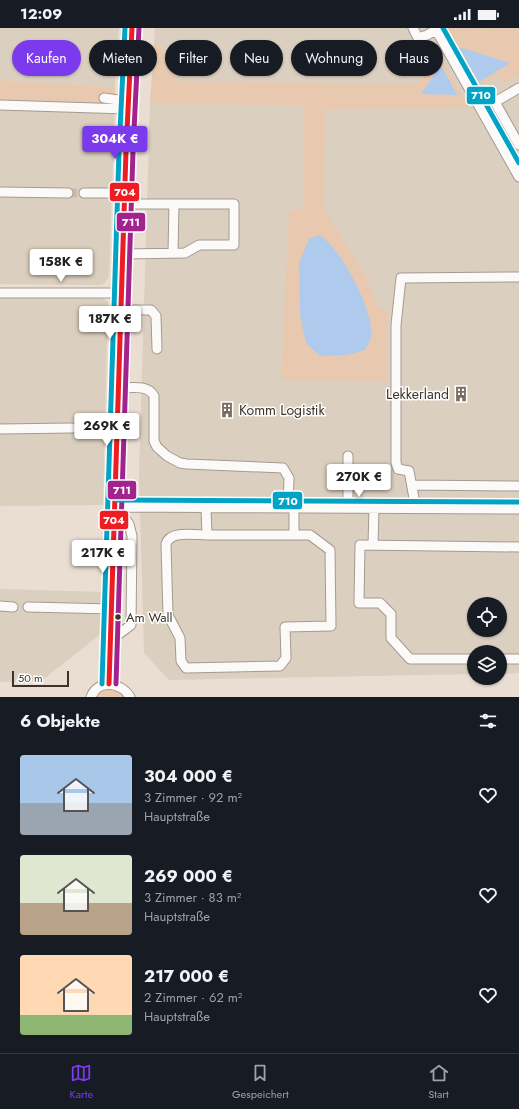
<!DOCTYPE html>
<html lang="de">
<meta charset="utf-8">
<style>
body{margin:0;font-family:Jost,sans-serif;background:#242831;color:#f1f3f6;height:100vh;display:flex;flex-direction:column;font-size:15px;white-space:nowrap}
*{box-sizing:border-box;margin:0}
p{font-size:13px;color:#9ea1a6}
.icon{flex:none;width:22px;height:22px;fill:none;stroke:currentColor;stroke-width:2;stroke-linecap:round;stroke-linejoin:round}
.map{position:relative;height:669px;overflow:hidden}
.details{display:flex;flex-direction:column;background:#171b24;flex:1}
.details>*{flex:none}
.hud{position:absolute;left:12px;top:12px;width:495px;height:36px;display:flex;gap:8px}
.controls{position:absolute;left:467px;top:569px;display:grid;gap:8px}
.controls a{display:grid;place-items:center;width:40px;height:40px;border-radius:50%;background:#171b24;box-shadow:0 1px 3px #0004;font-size:20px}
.scale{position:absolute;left:12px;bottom:10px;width:57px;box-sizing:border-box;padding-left:4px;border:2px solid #3c322a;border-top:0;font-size:11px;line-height:14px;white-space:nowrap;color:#3c322a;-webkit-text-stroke:3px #fff;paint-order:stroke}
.price{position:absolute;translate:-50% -34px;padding:0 9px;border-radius:4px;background:#fff;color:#222;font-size:13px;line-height:26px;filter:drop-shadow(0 1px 2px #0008)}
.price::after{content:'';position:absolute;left:50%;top:24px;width:12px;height:9px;margin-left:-6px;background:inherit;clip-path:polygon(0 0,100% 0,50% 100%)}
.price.active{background:#7c3aed;color:#fff}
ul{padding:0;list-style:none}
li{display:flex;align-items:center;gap:12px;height:100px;padding:0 20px}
li span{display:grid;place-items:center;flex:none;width:112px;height:80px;border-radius:4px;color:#555}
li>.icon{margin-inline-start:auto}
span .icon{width:48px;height:48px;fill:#fffc;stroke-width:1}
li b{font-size:17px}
h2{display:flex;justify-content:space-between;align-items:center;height:48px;padding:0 20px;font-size:17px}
.pill{padding:0 14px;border-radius:18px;background:#171b24;box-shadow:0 1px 3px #0004;font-size:14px;line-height:36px}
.pill.active{background:#7c3aed;color:#fff}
.status{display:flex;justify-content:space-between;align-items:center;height:28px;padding:0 20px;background:#171b24;direction:ltr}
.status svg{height:11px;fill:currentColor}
.dock{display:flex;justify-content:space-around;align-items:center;height:56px;border-top:1px solid #363941;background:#171b24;font-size:11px;color:#9ea1a6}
.dock a{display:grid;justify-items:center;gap:2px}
.dock .active{color:#7c3aed}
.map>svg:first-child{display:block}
.industrial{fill:#dbcfbf;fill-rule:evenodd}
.green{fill:#e8c9af}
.water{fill:#aecbed}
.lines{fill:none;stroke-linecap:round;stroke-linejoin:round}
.minor-tunnel{stroke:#c7bbb0;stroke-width:9;stroke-dasharray:9 4.5;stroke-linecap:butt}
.minor-casing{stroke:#a59a92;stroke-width:11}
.minor{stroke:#fcfaf8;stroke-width:9}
.bus-1-casing{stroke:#fff;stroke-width:8}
.bus-2-casing{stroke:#fff;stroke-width:8}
.bus-3-casing{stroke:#fff;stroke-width:8}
.bus-1{stroke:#ee1d23;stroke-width:5}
.bus-2{stroke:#a2238e;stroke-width:5}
.bus-3{stroke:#03a3c6;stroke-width:5}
.bus-dot{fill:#3c322a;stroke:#fff;stroke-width:1.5}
.labels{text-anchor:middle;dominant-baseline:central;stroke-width:3;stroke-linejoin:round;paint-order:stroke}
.bus-label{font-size:13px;fill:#3c322a;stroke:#fff;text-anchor:start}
.poi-label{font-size:14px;fill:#3c322a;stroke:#fff;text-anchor:end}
.line-badge{stroke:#fff;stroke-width:1.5}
.badge-label{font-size:11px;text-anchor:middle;font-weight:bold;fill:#fff}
</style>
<div class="status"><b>12:09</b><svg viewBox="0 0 49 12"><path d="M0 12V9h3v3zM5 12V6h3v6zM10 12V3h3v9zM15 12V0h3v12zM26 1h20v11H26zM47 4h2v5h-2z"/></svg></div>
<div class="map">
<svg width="519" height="669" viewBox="0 0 519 669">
<rect width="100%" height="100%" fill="#eaddd2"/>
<!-- industrial -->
<path class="industrial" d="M0,0H119L115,59L0,52Z
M155,0H519V645L500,646V624H474V646L169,652L144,625L139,446L150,76ZM474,576H500V602H474Z
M0,74L115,76L109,248L105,255L100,257L0,256Z
M0,269H99L108,273L103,477L0,478Z
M0,561L102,564V605L41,653L0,654Z"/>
<!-- green -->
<path class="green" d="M446,0H474L480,3L485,0H515L519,8V46L503,56L497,47L481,57L480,53L509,35L459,19L479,57Z
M155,11L180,53L417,56L438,25L469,80L325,81L324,180L368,252L378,279L388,282V353L281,352L289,183L303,181V77L150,76Z
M0,52L115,59V76L0,74Z
M110,661L119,664L124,669H97L100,665Z"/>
<!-- water -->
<path class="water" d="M459,19L510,35L479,54Z
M441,37L457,67L421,66Z
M319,207C339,217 375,284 371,308C370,313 367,318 365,322L347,327L320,328L306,315L300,287L299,235L309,211Z"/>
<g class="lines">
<!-- minor-tunnel -->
<path class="minor-tunnel" d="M68,165H84"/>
<defs>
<path id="minor" d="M413,0L418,10L427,7L436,2
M435,0L519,149
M519,60L495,74L519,117
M104,70L118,72
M0,77L127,81
M0,164L68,165
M84,165H125
M173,225L174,176
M124,226L185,225L199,217H234V176H125
M0,265H122
M121,282H151L156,288L157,321
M119,360C130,360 148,356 154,368V413L157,419L167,428L180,435L187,436L283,440L289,450L288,480
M0,401L72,400
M348,428V480
M412,457L519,458
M116,479L519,481
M206,480L207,507H294V480
M416,481L409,443L398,441L396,435V297L401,250L519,249
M207,507C195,507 170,502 166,516L168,587L180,610L181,633L186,640L280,638L286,630L285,599L331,598L330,522L310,507H294
M373,517L374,481
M0,578L13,579
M28,579L112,581
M111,612L131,597L132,508L129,496L116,479
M474,631H410L391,610V586L380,575H359L360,517L519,519
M500,631H519
M109,656L126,123L132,0
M91,669C98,651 121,654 130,669"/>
</defs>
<!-- minor casing -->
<use href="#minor" class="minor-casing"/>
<!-- minor -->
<use href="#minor" class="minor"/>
<defs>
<path id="bus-1" d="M109,656L126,123L132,0"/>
<path id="bus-2" d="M116,656L133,123L139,0"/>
<path id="bus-3" d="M443,0L519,135
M116,472L519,474
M102,656L119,123L125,0"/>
</defs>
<!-- bus-1 casing -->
<use href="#bus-1" class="bus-1-casing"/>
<!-- bus-2 casing -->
<use href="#bus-2" class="bus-2-casing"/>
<!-- bus-3 casing -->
<use href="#bus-3" class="bus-3-casing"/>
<!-- bus-1 -->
<use href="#bus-1" class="bus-1"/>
<!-- bus-2 -->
<use href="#bus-2" class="bus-2"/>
<!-- bus-3 -->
<use href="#bus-3" class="bus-3"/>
</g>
<!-- icons -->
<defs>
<symbol id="building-bare" viewBox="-9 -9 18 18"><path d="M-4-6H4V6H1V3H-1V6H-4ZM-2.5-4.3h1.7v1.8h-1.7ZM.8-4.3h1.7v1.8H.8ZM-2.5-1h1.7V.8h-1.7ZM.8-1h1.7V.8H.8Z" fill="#796e65" stroke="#fff" stroke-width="2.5" paint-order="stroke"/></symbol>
</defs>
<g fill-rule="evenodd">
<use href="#building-bare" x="450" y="355" width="22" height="22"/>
<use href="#building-bare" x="216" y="371" width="22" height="22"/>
</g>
<!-- markers -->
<circle class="bus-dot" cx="118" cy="589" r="3.5"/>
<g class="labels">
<!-- bus labels -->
<g class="bus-label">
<text x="126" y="589">Am Wall</text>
</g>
<!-- poi labels -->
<g class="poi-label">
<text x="449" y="366">Lekkerland</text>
<text x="239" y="382" text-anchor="start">Komm Logistik</text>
</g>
</g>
<g class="line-badge">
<rect x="466" y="58" width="30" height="19" rx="4" fill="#03a3c6"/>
<rect x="109" y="154" width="31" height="20" rx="4" fill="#ee1d23"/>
<rect x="116" y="184" width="30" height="20" rx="4" fill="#a2238e"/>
<rect x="107" y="452" width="30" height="20" rx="4" fill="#a2238e"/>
<rect x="272" y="463" width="31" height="19" rx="4" fill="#03a3c6"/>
<rect x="99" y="482" width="30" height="20" rx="4" fill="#ee1d23"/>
</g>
<g class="badge-label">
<text x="481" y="71">710</text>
<text x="125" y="168">704</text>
<text x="131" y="198">711</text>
<text x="122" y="466">711</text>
<text x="288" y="477">710</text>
<text x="114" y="496">704</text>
</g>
</svg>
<div class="controls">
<a><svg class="icon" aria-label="locate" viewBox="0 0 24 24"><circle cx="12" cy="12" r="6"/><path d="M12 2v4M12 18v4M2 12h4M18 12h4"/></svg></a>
<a><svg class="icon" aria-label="layers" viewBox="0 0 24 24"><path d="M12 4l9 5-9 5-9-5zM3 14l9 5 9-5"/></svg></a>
</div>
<div class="scale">50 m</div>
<b class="price active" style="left:115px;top:132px">304K €</b>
<b class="price" style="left:61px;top:255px">158K €</b>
<b class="price" style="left:110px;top:312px">187K €</b>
<b class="price" style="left:107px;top:419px">269K €</b>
<b class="price" style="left:359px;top:470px">270K €</b>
<b class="price" style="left:103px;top:546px">217K €</b>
<div class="hud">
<a class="pill active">Kaufen</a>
<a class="pill">Mieten</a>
<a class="pill">Filter</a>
<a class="pill">Neu</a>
<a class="pill">Wohnung</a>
<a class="pill">Haus</a>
</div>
</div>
<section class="details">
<h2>6 Objekte<svg class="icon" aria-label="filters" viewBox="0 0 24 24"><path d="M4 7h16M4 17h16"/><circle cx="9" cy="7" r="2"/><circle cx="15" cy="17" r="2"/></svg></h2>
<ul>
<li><span style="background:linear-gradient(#a9c7e8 60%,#9aa5b1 0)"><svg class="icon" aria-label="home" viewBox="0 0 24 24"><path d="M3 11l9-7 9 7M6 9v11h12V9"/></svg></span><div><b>304 000 €</b><p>3 Zimmer · 92 m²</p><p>Hauptstraße</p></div><svg class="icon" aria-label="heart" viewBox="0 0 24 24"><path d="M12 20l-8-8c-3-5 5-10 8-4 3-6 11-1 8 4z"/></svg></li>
<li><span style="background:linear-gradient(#dfe7d0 60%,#b9a48a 0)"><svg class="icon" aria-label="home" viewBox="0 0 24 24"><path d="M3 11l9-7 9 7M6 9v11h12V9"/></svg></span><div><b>269 000 €</b><p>3 Zimmer · 83 m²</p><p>Hauptstraße</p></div><svg class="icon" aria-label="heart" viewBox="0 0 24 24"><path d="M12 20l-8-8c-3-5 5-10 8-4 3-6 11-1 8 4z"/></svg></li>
<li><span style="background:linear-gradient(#ffd9b3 75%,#8fb573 0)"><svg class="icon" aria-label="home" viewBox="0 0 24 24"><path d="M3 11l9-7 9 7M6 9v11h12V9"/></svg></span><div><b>217 000 €</b><p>2 Zimmer · 62 m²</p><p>Hauptstraße</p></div><svg class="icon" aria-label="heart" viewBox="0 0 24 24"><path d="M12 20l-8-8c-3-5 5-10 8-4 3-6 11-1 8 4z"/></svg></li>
</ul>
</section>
<nav class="dock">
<a class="active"><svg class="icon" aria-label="map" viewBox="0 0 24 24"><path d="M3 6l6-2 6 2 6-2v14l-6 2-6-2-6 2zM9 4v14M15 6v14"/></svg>Karte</a>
<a><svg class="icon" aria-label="saved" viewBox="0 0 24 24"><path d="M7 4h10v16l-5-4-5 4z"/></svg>Gespeichert</a>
<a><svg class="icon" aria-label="home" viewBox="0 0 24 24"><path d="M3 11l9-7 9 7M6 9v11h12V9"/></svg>Start</a>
</nav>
